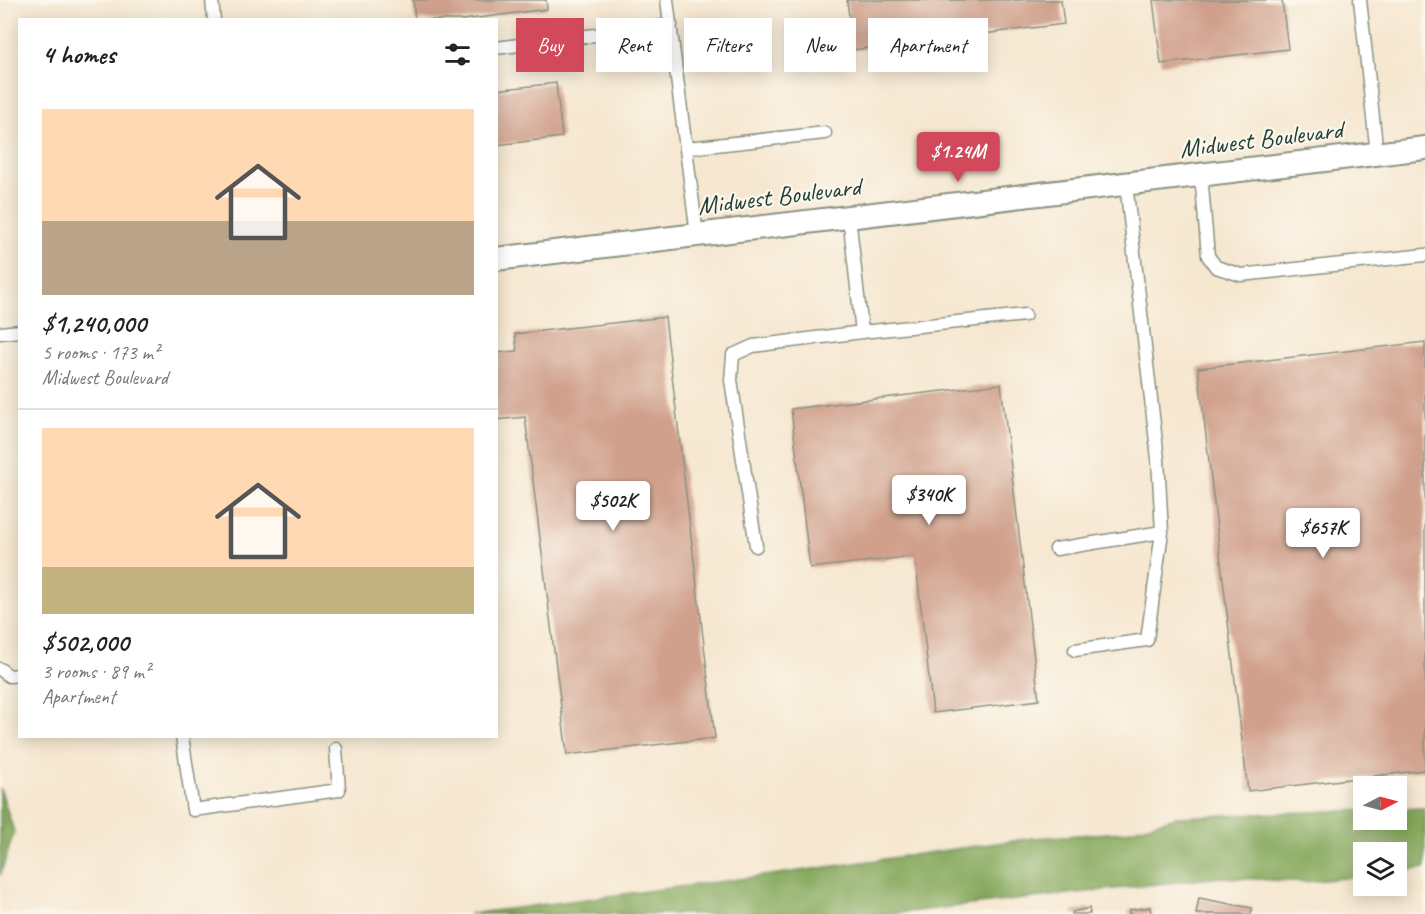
<!DOCTYPE html>
<meta charset="utf-8">
<style>
body{margin:0;font-family:Caveat,sans-serif;background:#f2f2f2;color:#222;height:100vh;display:flex;flex-direction:column;font-size:22px;white-space:nowrap}
*{box-sizing:border-box;margin:0}
p{font-size:20px;color:#767676}
.icon{flex:none;width:33px;height:33px;fill:none;stroke:currentColor;stroke-width:2;stroke-linecap:round;stroke-linejoin:round}
.map{position:relative;flex:1;overflow:hidden}
.drawer{position:absolute;left:18px;top:18px;width:480px;height:720px;display:flex;flex-direction:column;background:#fff;border-radius:0px;box-shadow:0 3px 15px #0003}
.drawer>*{flex:none}
.banner{position:absolute;left:516px;top:18px;width:570px;height:54px;display:flex;gap:12px}
.needle{width:39px;rotate:84deg}
.buttons{position:absolute;left:1353px;top:776px;display:grid;gap:12px}
.buttons a{display:grid;place-items:center;width:54px;height:54px;border-radius:0px;background:#fff;box-shadow:0 3px 15px #0003;font-size:30px}
.price{position:absolute;translate:-50% -51px;padding:0 14px;border-radius:6px;background:#fff;color:#222;font-size:20px;line-height:39px;filter:drop-shadow(0 2px 3px #0008)}
.price::after{content:'';position:absolute;left:50%;top:36px;width:18px;height:14px;margin-left:-9px;background:inherit;clip-path:polygon(0 0,100% 0,50% 100%)}
.price.on{background:#d1495b;color:#fff}
ul{padding:0;list-style:none}
li{display:grid;align-content:center;gap:12px;height:318px;padding:0 24px}
li+li{border-top:2px solid #e0e0e0}
li span{display:grid;place-items:center;height:186px;border-radius:0px;color:#555}
li>.icon{margin-inline-start:auto}
span .icon{width:108px;height:108px;fill:#fffc;stroke-width:1}
li b{font-size:26px}
h2{display:flex;justify-content:space-between;align-items:center;height:72px;padding:0 24px;font-size:26px}
.pill{padding:0 21px;border-radius:0px;background:#fff;box-shadow:0 3px 15px #0003;font-size:21px;line-height:54px}
.pill.on{background:#d1495b;color:#fff}
.map>svg:first-child{display:block}
.forest{fill:#86a95d;stroke:#527348;stroke-width:1.5}
.building{fill:#d0a08c}
.lines{fill:none;stroke-linecap:round;stroke-linejoin:round}
.lane-casing{stroke:#8a9282;stroke-width:15}
.street-casing{stroke:#8a9282;stroke-width:26}
.lane{stroke:#fff;stroke-width:12}
.street{stroke:#fff;stroke-width:22}
.labels{text-anchor:middle;dominant-baseline:central;stroke-width:4.5;stroke-linejoin:round;paint-order:stroke}
.street-label{font-size:26px;fill:#1f3d34;stroke:#fbf7ec}
</style>
<div class="map">
<svg width="1425" height="914" viewBox="0 0 1425 914">
<rect width="100%" height="100%" fill="#fbf7ec"/>
<filter id="ink" filterUnits="userSpaceOnUse"><feTurbulence type="fractalNoise" baseFrequency=".0167" numOctaves="2"/><feDisplacementMap in="SourceGraphic" scale="12" xChannelSelector="R" yChannelSelector="G"/><feConvolveMatrix kernelMatrix="1 2 1 2 8 2 1 2 1" color-interpolation-filters="sRGB"/></filter>
<filter id="wash" filterUnits="userSpaceOnUse"><feTurbulence type="fractalNoise" baseFrequency=".008" numOctaves="4" result="noise"/><feDisplacementMap in="SourceGraphic" scale="24" xChannelSelector="R" yChannelSelector="G"/><feGaussianBlur stdDeviation="1.35" result="paint"/><feColorMatrix in="noise" values="0 0 0 0 0 0 0 0 0 0 0 0 0 0 0 0 0 1.4 0 .05"/><feComposite in="paint" operator="in"/></filter>
<g filter="url(#wash)">
<rect width="100%" height="100%" fill="#f6e7d0"/>
<!-- forest -->
<path class="forest" d="M0,788L14,832L0,876Z
M1425,808V868L1397,872L1396,852H1364L1363,876L1305,882L1220,877L889,914H469L778,874L1033,838L1124,832L1176,817L1363,810L1364,819H1396L1397,809Z"/>
<g id="blocks">
<!-- building -->
<path class="building" d="M413,0H546L547,9L462,20H415Z
M847,0H1061L1064,24L853,50Z
M1153,0H1282L1288,49L1161,64Z
M556,83L562,137L496,145V90Z
M665,317L715,738L567,755L525,417L496,420V353L517,351L515,334Z
M1425,342V770L1248,791L1198,368Z
M1001,384L1039,700L933,713L915,556L810,568L791,409Z
M1199,898L1252,908L1251,914H1196Z
M1150,907L1151,914H1129V910Z
M1089,908L1090,914H1072V912Z"/>
</g>
</g>
<g filter="url(#ink)">
<use href="#blocks" fill-opacity="0" stroke="#8a9282" stroke-width="1.5"/>
<g class="lines">
<defs>
<path id="lane" d="M212,0L214,20
M667,0L697,235
M1360,0L1377,154
M496,48L671,25
M688,148L825,133
M1201,174L1208,256L1216,267L1241,275L1425,255
M862,332L1025,315
M0,333L20,331
M756,546L731,380L733,355L753,346L862,332L849,216
M1056,549L1162,532
M1075,650L1147,640L1162,532L1158,459L1126,184
M0,669L9,676L20,675
M182,736L193,810L339,790L336,749"/>
<path id="street" d="M496,259L1425,148"/>
</defs>
<!-- lane casing -->
<use href="#lane" class="lane-casing"/>
<!-- street casing -->
<use href="#street" class="street-casing"/>
<!-- lane -->
<use href="#lane" class="lane"/>
<!-- street -->
<use href="#street" class="street"/>
</g>
</g>
<g class="labels">
<!-- street labels -->
<g class="street-label">
<text transform="translate(1261 139) rotate(-7)">Midwest Boulevard</text>
<text transform="translate(779 196) rotate(-7)">Midwest Boulevard</text>
</g>
</g>
</svg>
<div class="buttons">
<a><svg class="needle" viewBox="-14 -14 28 28"><path d="M0-13l5 13h-10z" fill="#e53935"/><path d="M0 13l5-13h-10z" fill="#767676"/></svg></a>
<a><svg class="icon" aria-label="layers" viewBox="0 0 24 24"><path d="M12 4l9 5-9 5-9-5zM3 14l9 5 9-5"/></svg></a>
</div>
<b class="price on" style="left:958px;top:183px">$1.24M</b>
<b class="price" style="left:929px;top:526px">$340K</b>
<b class="price" style="left:613px;top:532px">$502K</b>
<b class="price" style="left:1323px;top:559px">$657K</b>
<div class="banner">
<a class="pill on">Buy</a>
<a class="pill">Rent</a>
<a class="pill">Filters</a>
<a class="pill">New</a>
<a class="pill">Apartment</a>
</div>
<section class="drawer">
<h2>4 homes<svg class="icon" aria-label="filters" viewBox="0 0 24 24"><path d="M4 7h16M4 17h16"/><circle cx="9" cy="7" r="2"/><circle cx="15" cy="17" r="2"/></svg></h2>
<ul>
<li><span style="background:linear-gradient(#ffd9b3 60%,#b9a48a 0)"><svg class="icon" aria-label="home" viewBox="0 0 24 24"><path d="M3 11l9-7 9 7M6 9v11h12V9"/></svg></span><div><b>$1,240,000</b><p>5 rooms · 173 m²</p><p>Midwest Boulevard</p></div></li>
<li><span style="background:linear-gradient(#ffd9b3 75%,#c2b280 0)"><svg class="icon" aria-label="home" viewBox="0 0 24 24"><path d="M3 11l9-7 9 7M6 9v11h12V9"/></svg></span><div><b>$502,000</b><p>3 rooms · 89 m²</p><p>Apartment</p></div></li>
</ul>
</section>
</div>
